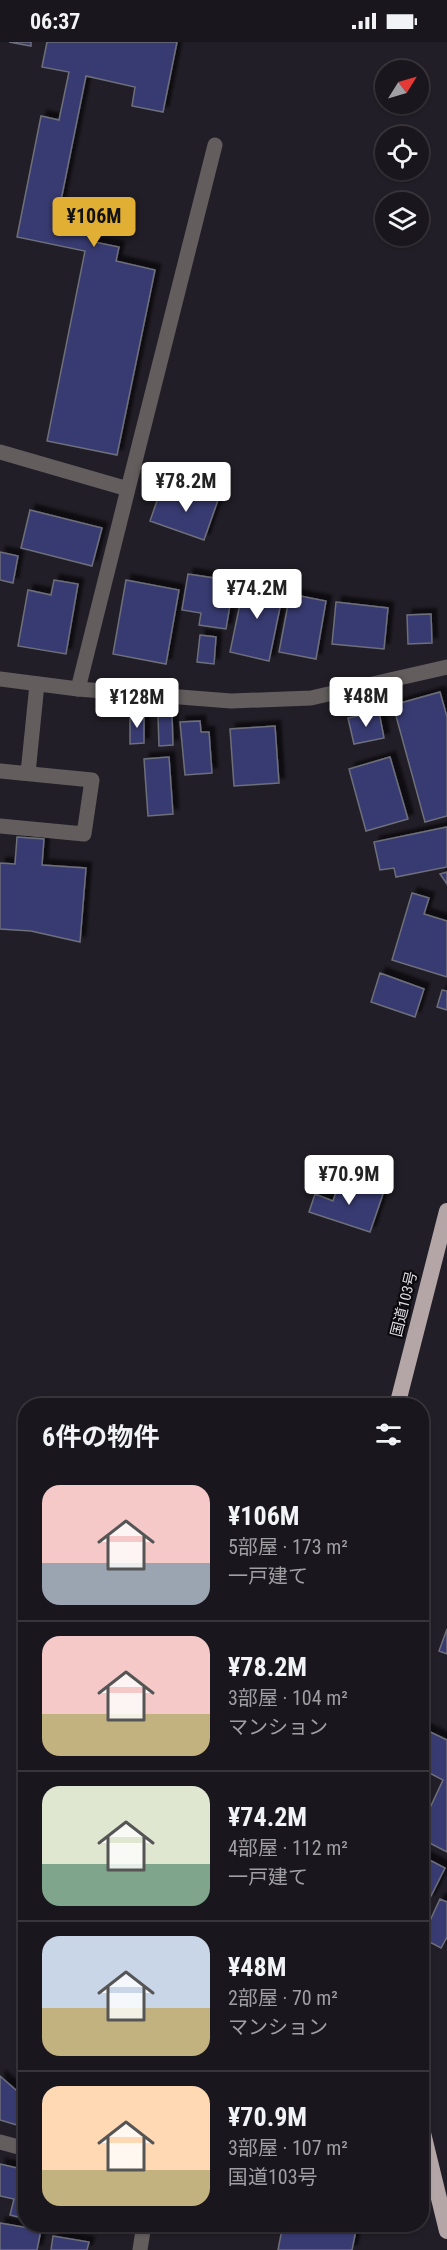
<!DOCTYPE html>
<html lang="ja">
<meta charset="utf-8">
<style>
body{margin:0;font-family:"Roboto Condensed","Noto Sans JP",sans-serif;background:#27232a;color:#f1f3f6;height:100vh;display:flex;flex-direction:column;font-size:22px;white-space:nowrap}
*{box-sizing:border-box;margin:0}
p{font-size:20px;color:#9f9fa4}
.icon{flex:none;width:33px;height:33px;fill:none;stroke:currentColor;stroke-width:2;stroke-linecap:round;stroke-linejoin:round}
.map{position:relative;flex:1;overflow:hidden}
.panel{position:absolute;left:18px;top:1356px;width:411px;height:834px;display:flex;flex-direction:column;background:#1a161d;border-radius:24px;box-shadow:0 2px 4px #0004,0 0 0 2px #38353b}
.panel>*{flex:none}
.needle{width:39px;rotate:53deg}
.tools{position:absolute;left:375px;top:18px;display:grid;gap:12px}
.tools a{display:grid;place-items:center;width:54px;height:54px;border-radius:50%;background:#1a161d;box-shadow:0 2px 4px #0004,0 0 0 2px #38353b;font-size:30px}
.price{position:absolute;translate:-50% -51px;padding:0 14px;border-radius:6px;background:#fff;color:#222;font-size:20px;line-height:39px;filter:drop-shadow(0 2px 3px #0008)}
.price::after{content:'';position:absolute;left:50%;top:36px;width:18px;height:14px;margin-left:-9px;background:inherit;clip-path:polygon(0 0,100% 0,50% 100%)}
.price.current{background:#e1af34;color:#111}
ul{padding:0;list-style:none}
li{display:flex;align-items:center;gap:18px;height:150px;padding:0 24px}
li+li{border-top:2px solid #38353b}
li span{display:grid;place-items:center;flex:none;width:168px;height:120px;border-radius:18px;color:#555}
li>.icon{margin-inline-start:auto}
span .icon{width:72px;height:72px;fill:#fffc;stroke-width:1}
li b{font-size:26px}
h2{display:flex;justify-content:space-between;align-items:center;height:72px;padding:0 24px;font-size:26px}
.status{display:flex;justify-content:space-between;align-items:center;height:42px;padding:0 30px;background:#1a161d;direction:ltr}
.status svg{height:16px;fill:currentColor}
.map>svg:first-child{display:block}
.building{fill:#383a71;stroke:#6d6f7a;stroke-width:1.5;filter:url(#shadow)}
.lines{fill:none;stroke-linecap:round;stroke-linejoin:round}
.service{stroke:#635d5d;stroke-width:15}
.minor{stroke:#635d5d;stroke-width:15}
.tertiary{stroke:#635d5d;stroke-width:15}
.trunk{stroke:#b4a6a6;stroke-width:16}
.labels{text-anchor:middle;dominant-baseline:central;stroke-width:4.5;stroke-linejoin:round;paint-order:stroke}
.street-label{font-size:15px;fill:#dddae0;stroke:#0b090d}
</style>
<div class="status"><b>06:37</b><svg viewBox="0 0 49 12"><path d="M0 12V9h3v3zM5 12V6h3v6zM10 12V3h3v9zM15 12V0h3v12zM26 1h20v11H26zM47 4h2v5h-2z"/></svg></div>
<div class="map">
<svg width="447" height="2208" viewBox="0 0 447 2208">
<defs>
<filter id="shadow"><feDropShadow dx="5.5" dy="-5.5" stdDeviation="1.5" flood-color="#0009"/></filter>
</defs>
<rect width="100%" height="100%" fill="#221e27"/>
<!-- building -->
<path class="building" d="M9,0H31V4Z
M47,0H177L163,70L132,64L135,45L86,34L56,183L95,191L94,200L119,205L116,219L155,228L117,413L47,399L85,209L17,195L41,74L59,78L69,30L42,25Z
M180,445L218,458L204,498L150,479L159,453L175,458Z
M30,468L102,486L92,524L21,506Z
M0,510L18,514L13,541L0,538Z
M188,532L234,539L226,587L199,583L201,571L182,568Z
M54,538L78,542L66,612L18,604L28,548L51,553Z
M126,538L179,548L166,622L113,612Z
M245,538L284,546L269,619L230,610Z
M290,552L326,559L316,617L279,610Z
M336,560L388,566L384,607L332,602Z
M431,572L432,601L408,602L407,573Z
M200,593L216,595L214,622L197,620Z
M440,650L447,675V774L425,780L393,663Z
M379,670L384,696L354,702L348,676Z
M130,673H144V701L130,702Z
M172,673L173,703L159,704L158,674Z
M200,679L201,690H209L212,731L185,733L180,680Z
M275,684L279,741L234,744L230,687Z
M169,715L173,772L148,774L144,717Z
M390,715L408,777L366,789L349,727Z
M447,785V825L396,835L394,826L380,828L374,800Z
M17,795L44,797L42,823L86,826L80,900L31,889L0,887V821L15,822Z
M447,830V842L440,832Z
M412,851L429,856L424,872L447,879V935L392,918Z
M380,931L424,947L415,975L371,960Z
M442,948L447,949V968L437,965Z
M340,1138L383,1152L370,1190L309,1170L315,1152L333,1159Z
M447,1587V1612L439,1609Z
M422,1686L447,1698V1810L422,1797V1783L443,1738L422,1727Z
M422,1814L445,1826L429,1858L422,1854Z
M440,1857L447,1860V1895L441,1906L422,1896Z
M0,2034L25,2056L17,2083L0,2078Z
M0,2122L26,2128V2177L10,2173L14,2157L0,2154Z
M0,2181L41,2188L37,2208H0Z
M283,2182H330L356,2188L352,2208H278Z
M53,2194L89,2200L87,2208H51Z"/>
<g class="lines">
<!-- service -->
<path class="service" d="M0,410L128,447L78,647
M128,447L215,103
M0,729L92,738L84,792L0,784
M28,731L37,642"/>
<!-- minor -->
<path class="minor" d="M0,2100L26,2107
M140,2208L144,2182"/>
<!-- tertiary -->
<path class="tertiary" d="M0,637L78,647L231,659L311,656L447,625"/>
<!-- trunk -->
<path class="trunk" d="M397,1364L447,1169
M422,2087L447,2189"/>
</g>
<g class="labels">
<!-- street labels -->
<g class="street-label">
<text transform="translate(404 1262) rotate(-76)">国道103号</text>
</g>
</g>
</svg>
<div class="tools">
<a><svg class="needle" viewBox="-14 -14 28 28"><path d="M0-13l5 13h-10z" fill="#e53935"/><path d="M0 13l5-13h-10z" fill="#9f9fa4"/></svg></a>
<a><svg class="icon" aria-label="locate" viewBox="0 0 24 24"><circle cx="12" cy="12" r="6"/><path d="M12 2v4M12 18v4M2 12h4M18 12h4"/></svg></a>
<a><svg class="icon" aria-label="layers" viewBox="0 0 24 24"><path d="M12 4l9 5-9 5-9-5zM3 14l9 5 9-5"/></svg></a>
</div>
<b class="price current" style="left:94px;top:206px">¥106M</b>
<b class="price" style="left:186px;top:471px">¥78.2M</b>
<b class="price" style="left:257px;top:578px">¥74.2M</b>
<b class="price" style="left:366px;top:686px">¥48M</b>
<b class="price" style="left:137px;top:687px">¥128M</b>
<b class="price" style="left:349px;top:1164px">¥70.9M</b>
<section class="panel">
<h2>6件の物件<svg class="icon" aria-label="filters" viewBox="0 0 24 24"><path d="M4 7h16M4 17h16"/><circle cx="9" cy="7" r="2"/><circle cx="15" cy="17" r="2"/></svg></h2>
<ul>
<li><span style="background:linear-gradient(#f6c9c9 65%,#9aa5b1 0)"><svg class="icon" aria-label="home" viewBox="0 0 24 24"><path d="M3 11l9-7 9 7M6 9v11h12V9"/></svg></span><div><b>¥106M</b><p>5部屋 · 173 m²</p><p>一戸建て</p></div></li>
<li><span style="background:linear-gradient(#f6c9c9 65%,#c2b280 0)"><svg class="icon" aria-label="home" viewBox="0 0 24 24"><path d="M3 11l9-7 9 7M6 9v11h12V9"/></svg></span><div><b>¥78.2M</b><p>3部屋 · 104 m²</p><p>マンション</p></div></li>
<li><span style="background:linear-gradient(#dfe7d0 65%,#7fa58c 0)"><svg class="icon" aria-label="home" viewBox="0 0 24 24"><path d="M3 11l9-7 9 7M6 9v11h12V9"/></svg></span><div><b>¥74.2M</b><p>4部屋 · 112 m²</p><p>一戸建て</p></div></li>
<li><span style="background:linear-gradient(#c9d6e8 60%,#c2b280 0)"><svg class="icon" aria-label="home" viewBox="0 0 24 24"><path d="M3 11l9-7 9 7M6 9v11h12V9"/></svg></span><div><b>¥48M</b><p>2部屋 · 70 m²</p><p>マンション</p></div></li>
<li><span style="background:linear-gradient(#ffd9b3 70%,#c2b280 0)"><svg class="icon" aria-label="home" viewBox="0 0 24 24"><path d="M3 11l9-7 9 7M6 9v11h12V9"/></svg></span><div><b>¥70.9M</b><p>3部屋 · 107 m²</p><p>国道103号</p></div></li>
</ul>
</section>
</div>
